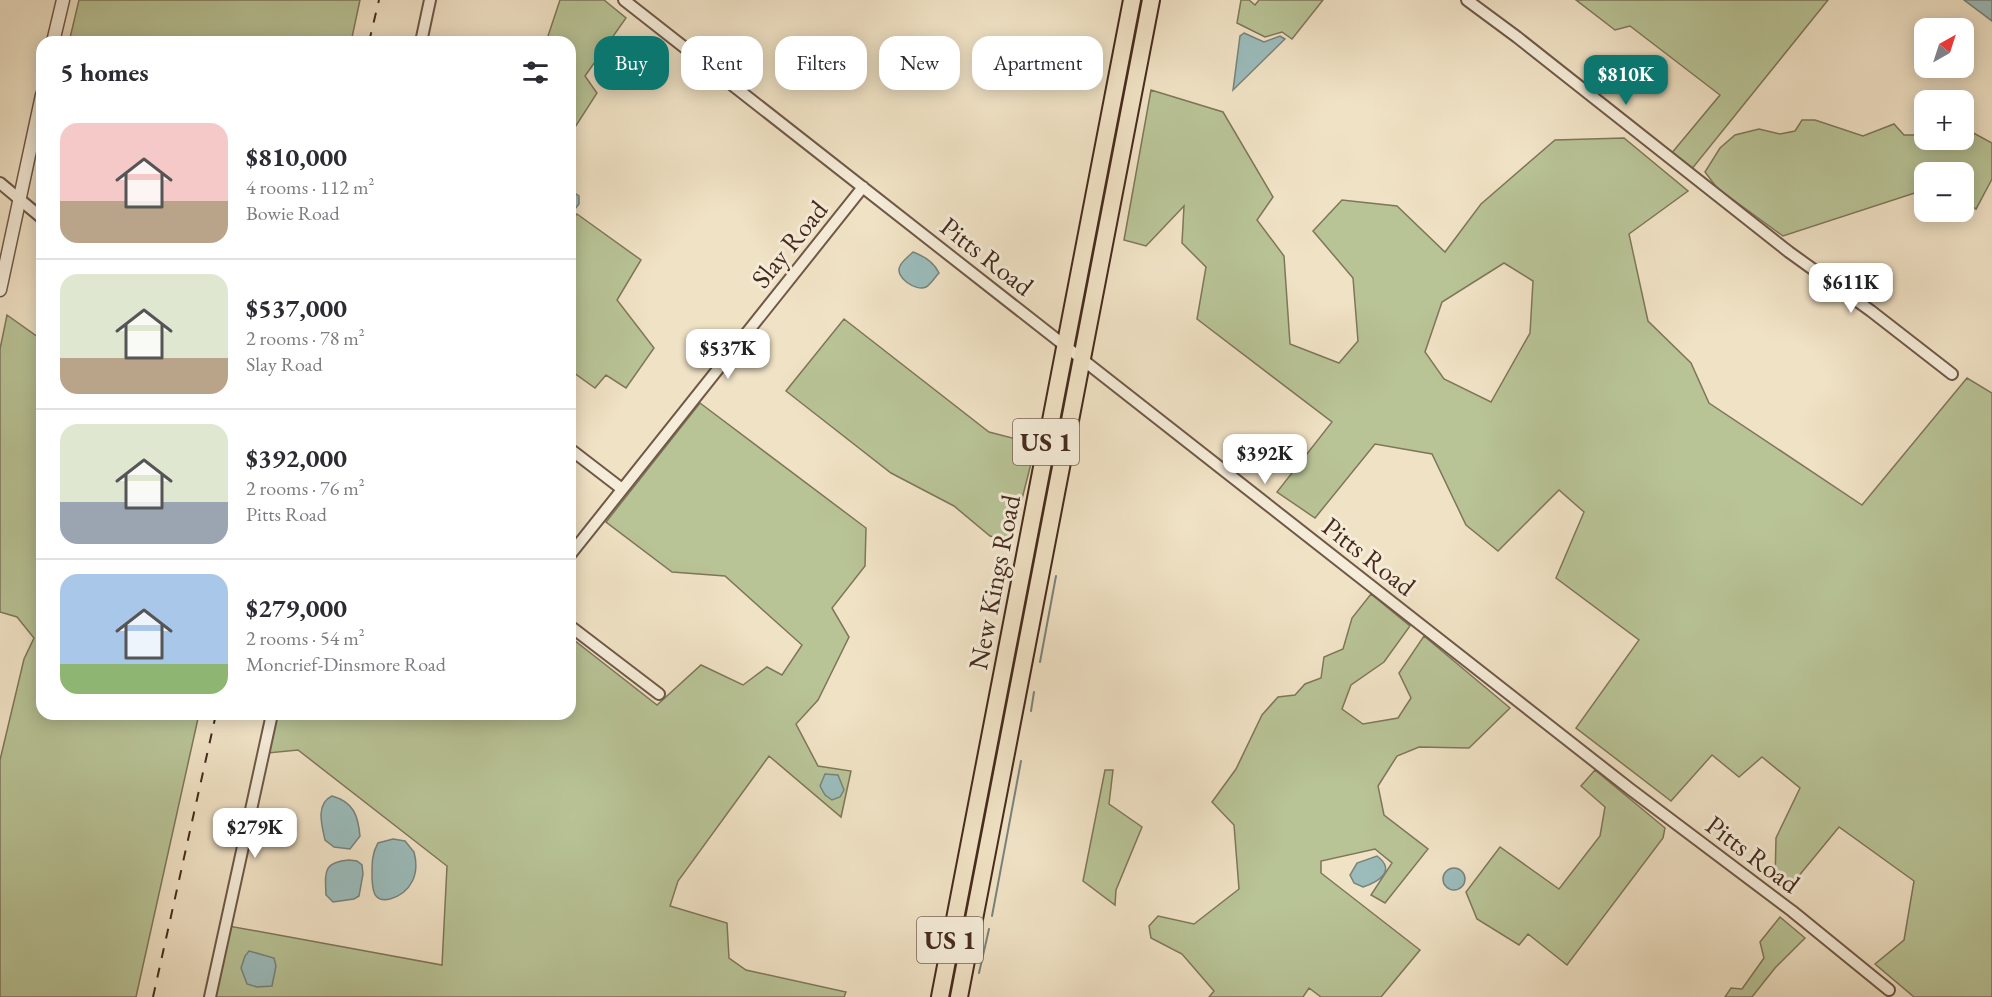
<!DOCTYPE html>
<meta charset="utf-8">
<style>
body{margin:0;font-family:"EB Garamond",serif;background:#f2f2f3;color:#2b2b33;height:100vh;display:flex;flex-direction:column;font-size:22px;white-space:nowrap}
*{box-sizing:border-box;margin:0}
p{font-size:20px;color:#7c7c81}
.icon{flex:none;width:33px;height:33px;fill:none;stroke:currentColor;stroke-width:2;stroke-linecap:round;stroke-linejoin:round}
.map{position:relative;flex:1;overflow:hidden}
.panel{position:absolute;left:36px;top:36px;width:540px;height:684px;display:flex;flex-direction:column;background:#fff;border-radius:18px;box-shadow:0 3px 15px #0003}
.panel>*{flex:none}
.top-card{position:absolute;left:594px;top:36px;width:570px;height:54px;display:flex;gap:12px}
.needle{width:39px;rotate:39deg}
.buttons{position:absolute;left:1914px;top:18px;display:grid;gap:12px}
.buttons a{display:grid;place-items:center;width:60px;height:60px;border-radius:12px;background:#fff;box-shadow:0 3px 15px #0003;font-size:30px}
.price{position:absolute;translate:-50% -51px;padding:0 14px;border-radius:12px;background:#fff;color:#222;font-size:20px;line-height:39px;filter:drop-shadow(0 2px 3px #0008)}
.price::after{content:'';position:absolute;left:50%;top:36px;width:18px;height:14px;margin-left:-9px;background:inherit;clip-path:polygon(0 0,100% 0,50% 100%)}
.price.selected{background:#0f766e;color:#fff}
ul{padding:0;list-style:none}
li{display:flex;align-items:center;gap:18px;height:150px;padding:0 24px}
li+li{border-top:2px solid #e1e1e2}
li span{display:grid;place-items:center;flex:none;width:168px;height:120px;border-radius:18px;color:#555}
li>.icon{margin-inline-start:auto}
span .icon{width:72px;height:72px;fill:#fffc;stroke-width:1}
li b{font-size:26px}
h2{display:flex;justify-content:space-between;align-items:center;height:72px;padding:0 24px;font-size:26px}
.tag{padding:0 21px;border-radius:18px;background:#fff;box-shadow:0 3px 15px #0003;font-size:21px;line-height:54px}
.tag.selected{background:#0f766e;color:#fff}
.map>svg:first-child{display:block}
.green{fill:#b8c396;stroke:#7f765a;stroke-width:1.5;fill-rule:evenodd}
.water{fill:#9bbcbb;stroke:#79827c;stroke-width:1.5}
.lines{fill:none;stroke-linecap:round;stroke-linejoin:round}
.stream{stroke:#79827c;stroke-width:2}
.minor-casing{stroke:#705848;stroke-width:14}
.tertiary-casing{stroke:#705848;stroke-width:15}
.trunk-casing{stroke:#462a1e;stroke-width:20}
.minor{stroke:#f5ecd9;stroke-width:10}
.tertiary{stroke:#f5ecd9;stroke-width:12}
.trunk{stroke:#f0e2c5;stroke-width:16}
.rail{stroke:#462a1e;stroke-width:2;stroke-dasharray:10 10;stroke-linecap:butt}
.labels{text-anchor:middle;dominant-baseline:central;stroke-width:6;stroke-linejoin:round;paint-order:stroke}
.shield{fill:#f5ecd9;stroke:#7a6456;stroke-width:1.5}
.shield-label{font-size:26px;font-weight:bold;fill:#462a1e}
.street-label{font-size:27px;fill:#462a1e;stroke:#f5ecd9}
</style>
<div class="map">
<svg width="1992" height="997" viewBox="0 0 1992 997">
<rect width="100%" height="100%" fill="#f0e2c5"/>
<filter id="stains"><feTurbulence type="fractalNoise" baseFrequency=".00333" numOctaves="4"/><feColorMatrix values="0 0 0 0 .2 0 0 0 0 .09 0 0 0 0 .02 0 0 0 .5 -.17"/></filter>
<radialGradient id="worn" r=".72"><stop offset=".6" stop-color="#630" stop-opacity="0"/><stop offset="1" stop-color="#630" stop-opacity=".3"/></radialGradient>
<!-- green -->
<path class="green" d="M79,0H360L351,42H69Z
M560,0H604L626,18L585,76L597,93L570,135V42H546Z
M1241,0H1249L1255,5L1259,0H1323L1292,39L1282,32L1265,37L1237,23Z
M1576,0H1828L1691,170L1671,154L1720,95L1630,26L1615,30Z
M1151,90L1223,112L1273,197L1257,220L1284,256L1290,344L1339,363L1358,341L1353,278L1313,231L1342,200L1397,206L1445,252L1481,204L1555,140L1624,138L1688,191L1629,234L1648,321L1691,363L1709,403L1862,505L1967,378L1992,393V997H1914L1875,964L1904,940L1914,881L1839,827L1788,889L1775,881L1776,838L1800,788L1762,757L1739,777L1712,755L1671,801L1576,728L1639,640L1556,578L1584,512L1559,490L1498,551L1466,525L1432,454L1375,444L1315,518L1277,492L1332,422L1197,319L1206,267L1182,243L1184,206L1146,246L1124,240ZM1504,263L1533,281L1530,333L1491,402L1444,379L1425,352L1442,302Z
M1802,120H1815L1863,136L1894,124L1904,135H1924V140H1964V129L1968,130L1992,143V179L1976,209L1964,200V172H1924V190L1783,236L1717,188L1705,172L1720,148L1735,135L1759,129L1780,134L1795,131Z
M577,214L641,260L617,300L654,348L626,388L606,375L595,388L570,370V221Z
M7,315L42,340V714H199L136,997H0V760L24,659L34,638L17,617L0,612V349Z
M844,319L989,432L1036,444L1011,542L990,536L954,506L891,473L786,391Z
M700,403L866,528L865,566L832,608L849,637L818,700L796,724L818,766L851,771L841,817L769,756L678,881L670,906L727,923L729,958L746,970L846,992L844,997H214L229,926L442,965L447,866L298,750L268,753L277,714H570V637L657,705L701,665L743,685L767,667L782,675L802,645L725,576L672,572L606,522Z
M1371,594L1410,626L1384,662L1351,685L1342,709L1363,724L1398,718L1411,698L1399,673L1424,636L1510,708L1469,748L1419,747L1397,756L1378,786L1384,815L1428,849L1385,903L1371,895L1392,863L1375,849L1321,861V873L1420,950L1381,997H1321L1309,988L1303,997H1209L1214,991L1182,954L1151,938L1149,926L1158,916L1194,924L1239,889L1234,825L1212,802L1236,769L1262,715L1278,697L1295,695L1305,684L1321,678L1324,657L1343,649L1352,618Z
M1105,770H1113L1109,804L1142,827L1116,890L1115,905L1083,881Z
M1595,770L1665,828L1663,838L1567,965L1528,934L1519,945L1477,919L1466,892L1500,847L1559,889L1600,836L1605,807L1581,786Z
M1780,917L1805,938L1775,968L1752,997H1725L1731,988L1742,989L1764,958L1760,942Z"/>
<!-- water -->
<path class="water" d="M1964,0H1992V21Z
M1244,33L1264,42L1280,36L1285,39L1233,90L1240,36Z
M570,190L579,196V204L570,215Z
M913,252C924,256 934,262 939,273C935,277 931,284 926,287C916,292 894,277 900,266C902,261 909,256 913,252Z
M825,774L838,775L844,790L840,797L832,800L825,795L820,786Z
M332,796C354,802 358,816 360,836L350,849L334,847L325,840C322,826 315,804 332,796Z
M393,839L405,841L414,852C420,874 411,893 390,899C386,900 380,900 377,897C372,893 372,880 372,874C372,863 372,853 378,843Z
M1377,856C1397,871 1378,882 1363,887L1354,883L1350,875L1357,863Z
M349,860L357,861L362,865L363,874L359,896L354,899L333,902L326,895C325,872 323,862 349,860Z
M1443 879a11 11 0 1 1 22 0a11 11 0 1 1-22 0Z
M249,951L274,958L276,966L272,986L257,987L247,984L241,968L245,956Z"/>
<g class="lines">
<!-- stream -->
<path class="stream" d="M1040,662L1056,576
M1031,711L1034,692
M992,916L1021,761
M979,973L989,929"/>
<defs>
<path id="minor" d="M624,0L1630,789L1792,911L1889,990
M1467,0L1517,37L1789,252L1871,311L1952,374
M421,42L430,0
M0,183L42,218
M570,449L622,489
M570,555L863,187
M570,626L659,694
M210,997L272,714"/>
<path id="tertiary" d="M53,42L63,0
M0,290L42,95"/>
<path id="trunk" d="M940,997L1132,0
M959,997L1151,0"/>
</defs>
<!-- minor casing -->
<use href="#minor" class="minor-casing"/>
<!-- tertiary casing -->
<use href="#tertiary" class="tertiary-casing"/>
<!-- trunk casing -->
<use href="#trunk" class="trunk-casing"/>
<!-- minor -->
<use href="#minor" class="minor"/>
<!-- tertiary -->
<use href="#tertiary" class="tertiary"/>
<!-- trunk -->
<use href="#trunk" class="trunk"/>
<!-- rail -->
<path class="rail" d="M369,42L379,0
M153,997L216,714"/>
</g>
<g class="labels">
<!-- shield labels -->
<g class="shield">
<rect x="1013" y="419" width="66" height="46" rx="4.5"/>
<rect x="917" y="917" width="66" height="46" rx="4.5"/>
</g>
<g class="shield-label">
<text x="1046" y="442">US 1</text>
<text x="950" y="940">US 1</text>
</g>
<!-- street labels -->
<g class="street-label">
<text transform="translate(789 244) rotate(-51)">Slay Road</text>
<text transform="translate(987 256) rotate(38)">Pitts Road</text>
<text transform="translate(1369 556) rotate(38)">Pitts Road</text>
<text transform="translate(994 582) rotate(-79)">New Kings Road</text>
<text transform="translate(1753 854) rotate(37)">Pitts Road</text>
</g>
</g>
<rect width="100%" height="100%" filter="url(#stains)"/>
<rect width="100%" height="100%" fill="url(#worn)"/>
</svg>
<div class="buttons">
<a><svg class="needle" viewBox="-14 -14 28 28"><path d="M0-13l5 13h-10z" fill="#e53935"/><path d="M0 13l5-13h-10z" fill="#7c7c81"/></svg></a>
<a>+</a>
<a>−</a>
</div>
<b class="price selected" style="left:1626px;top:106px">$810K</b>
<b class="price" style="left:1851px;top:314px">$611K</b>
<b class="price" style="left:728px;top:380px">$537K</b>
<b class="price" style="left:1265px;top:485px">$392K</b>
<b class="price" style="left:255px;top:859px">$279K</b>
<div class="top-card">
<a class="tag selected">Buy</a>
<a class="tag">Rent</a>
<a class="tag">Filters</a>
<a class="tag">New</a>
<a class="tag">Apartment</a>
</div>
<section class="panel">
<h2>5 homes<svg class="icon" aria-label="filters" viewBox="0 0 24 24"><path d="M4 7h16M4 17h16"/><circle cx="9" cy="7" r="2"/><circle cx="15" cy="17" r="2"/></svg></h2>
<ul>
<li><span style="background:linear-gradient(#f6c9c9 65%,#b9a48a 0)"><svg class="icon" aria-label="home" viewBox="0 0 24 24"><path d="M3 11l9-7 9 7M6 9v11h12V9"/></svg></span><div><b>$810,000</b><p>4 rooms · 112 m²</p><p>Bowie Road</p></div></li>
<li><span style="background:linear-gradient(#dfe7d0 70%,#b9a48a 0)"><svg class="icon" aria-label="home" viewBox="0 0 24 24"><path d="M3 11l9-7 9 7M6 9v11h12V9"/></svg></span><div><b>$537,000</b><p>2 rooms · 78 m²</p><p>Slay Road</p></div></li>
<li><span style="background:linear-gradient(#dfe7d0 65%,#9aa5b1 0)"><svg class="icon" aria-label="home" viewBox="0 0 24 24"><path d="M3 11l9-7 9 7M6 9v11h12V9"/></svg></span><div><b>$392,000</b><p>2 rooms · 76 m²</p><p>Pitts Road</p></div></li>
<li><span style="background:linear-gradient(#a9c7e8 75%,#8fb573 0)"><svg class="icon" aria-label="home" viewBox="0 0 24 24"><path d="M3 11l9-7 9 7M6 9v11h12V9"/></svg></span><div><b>$279,000</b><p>2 rooms · 54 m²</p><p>Moncrief-Dinsmore Road</p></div></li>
</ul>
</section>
</div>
